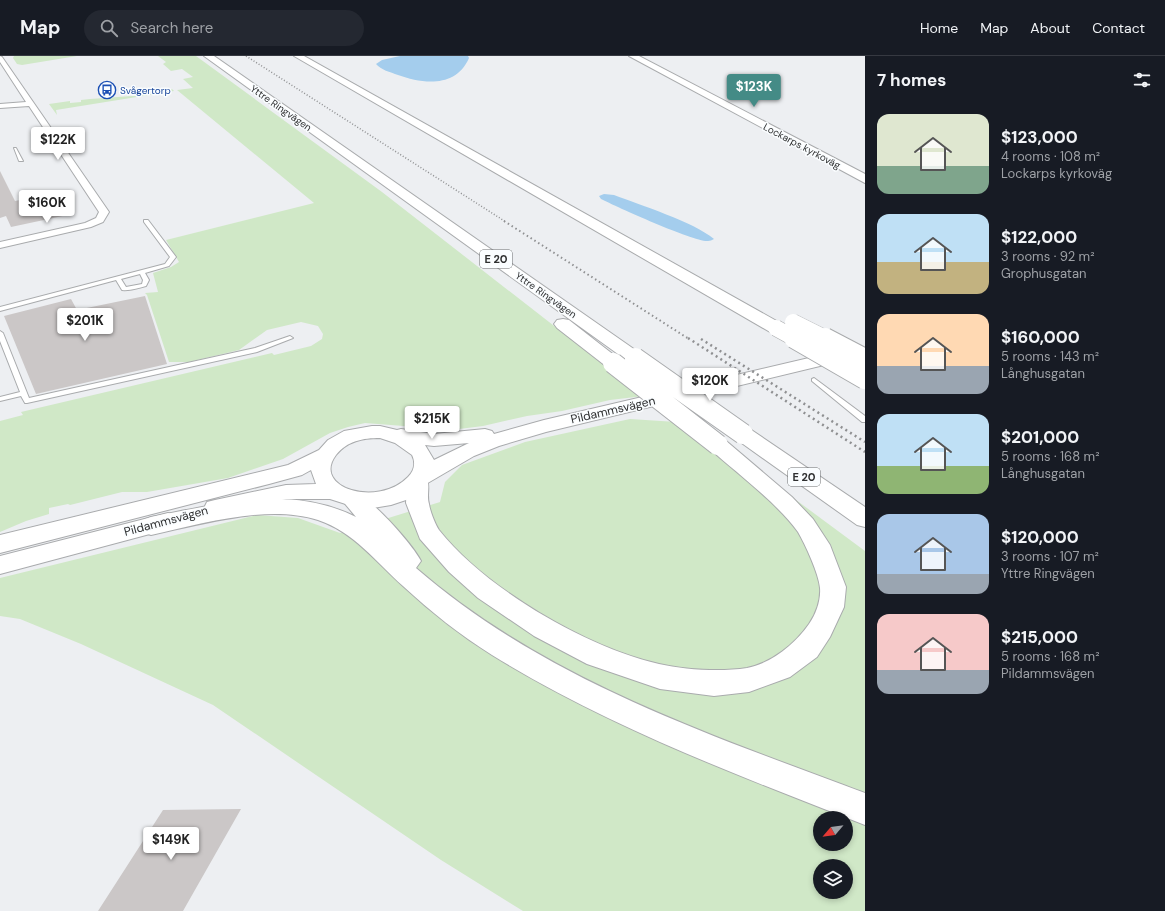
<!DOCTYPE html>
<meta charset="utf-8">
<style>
body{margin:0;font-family:"DM Sans",sans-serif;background:#242831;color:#f1f3f6;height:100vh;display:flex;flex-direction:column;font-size:15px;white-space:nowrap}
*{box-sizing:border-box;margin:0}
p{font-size:13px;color:#9ea1a6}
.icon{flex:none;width:22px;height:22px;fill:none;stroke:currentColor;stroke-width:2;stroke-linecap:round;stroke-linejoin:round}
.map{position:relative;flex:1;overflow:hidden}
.sheet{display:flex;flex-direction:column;background:#171b24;width:300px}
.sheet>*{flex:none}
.needle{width:26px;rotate:241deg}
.controls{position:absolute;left:813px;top:755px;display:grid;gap:8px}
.controls a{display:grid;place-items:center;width:40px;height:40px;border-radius:50%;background:#171b24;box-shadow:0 2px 6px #0003;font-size:20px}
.price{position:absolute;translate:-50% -34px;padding:0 9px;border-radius:4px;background:#fff;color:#222;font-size:13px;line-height:26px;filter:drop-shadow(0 1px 2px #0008)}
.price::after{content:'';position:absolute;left:50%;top:24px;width:12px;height:9px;margin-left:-6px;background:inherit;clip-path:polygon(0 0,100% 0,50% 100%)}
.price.active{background:#448b86;color:#fff}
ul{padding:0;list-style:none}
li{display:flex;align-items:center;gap:12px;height:100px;padding:0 12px}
li span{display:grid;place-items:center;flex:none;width:112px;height:80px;border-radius:12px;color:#555}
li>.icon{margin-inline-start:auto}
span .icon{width:48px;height:48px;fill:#fffc;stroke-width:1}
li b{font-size:17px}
h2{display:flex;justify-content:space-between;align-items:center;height:48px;padding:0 12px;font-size:17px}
header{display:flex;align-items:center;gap:24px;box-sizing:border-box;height:56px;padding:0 20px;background:#171b24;border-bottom:1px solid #363941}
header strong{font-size:19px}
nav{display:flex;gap:22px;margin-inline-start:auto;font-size:14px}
.search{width:280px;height:36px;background:#242831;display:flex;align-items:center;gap:10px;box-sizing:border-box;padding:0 14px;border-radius:22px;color:#9ea1a6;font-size:15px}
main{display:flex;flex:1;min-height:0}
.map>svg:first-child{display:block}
.green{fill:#d0e8c7;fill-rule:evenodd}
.water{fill:#a4cded}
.building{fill:#cbc7c7}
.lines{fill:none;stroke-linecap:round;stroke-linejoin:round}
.lane-casing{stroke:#a9abad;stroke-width:2}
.street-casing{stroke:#a9abad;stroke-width:2}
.secondary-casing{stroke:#a9abad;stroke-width:2}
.highway-casing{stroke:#a9abad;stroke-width:2}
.lane{fill:#fff;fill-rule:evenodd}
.street{fill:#fff;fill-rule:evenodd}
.secondary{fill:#fff;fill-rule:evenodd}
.highway{fill:#fff;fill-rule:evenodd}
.rail-far2{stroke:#8f9092;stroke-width:1.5;stroke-dasharray:1 2;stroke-linecap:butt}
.rail-far1{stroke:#8f9092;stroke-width:2;stroke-dasharray:1.5 3;stroke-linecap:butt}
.rail{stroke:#8f9092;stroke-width:2.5;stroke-dasharray:2 3.5;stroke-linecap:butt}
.highway-bridge-far1-casing{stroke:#a9abad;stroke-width:17;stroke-linecap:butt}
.highway-bridge-casing{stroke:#a9abad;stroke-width:22;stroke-linecap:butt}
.highway-bridge-far1{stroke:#fff;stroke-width:16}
.highway-bridge{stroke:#fff;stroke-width:20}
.labels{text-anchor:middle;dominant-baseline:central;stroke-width:3;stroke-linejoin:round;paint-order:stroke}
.far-transit-label{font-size:10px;fill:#164399;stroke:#fafdff;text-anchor:start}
.far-street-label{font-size:10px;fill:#2e2f30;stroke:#fafdff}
.shield{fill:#fafdff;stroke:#6b6d6e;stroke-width:1}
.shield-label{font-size:11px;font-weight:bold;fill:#2e2f30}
.street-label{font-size:12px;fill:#2e2f30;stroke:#fafdff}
</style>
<header>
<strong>Map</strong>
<div class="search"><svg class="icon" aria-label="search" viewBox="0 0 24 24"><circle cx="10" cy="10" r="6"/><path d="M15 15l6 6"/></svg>Search here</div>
<nav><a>Home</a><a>Map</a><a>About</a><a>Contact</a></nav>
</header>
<main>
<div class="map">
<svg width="865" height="855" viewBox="0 0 865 855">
<rect width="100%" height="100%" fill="#edeff2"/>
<!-- green -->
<path class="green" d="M14,0H77L22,9L17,8L13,2Z
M158,0H196L382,136L644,340L610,344L562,355L527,360L483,370L459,373H442L365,367L348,371L330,377L283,403L228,422L147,436H122L70,449L68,448L49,452V458L26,465L0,476V365L23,359L21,356L272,297L274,299L311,290L322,283L323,278L318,270L301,266L267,274L239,294L189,306H169L147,239L145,237L158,236L153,217L171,211L179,206L166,184L314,147L177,34L193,32L183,23L193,21L182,13L171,15L163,8L166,6Z
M172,33L174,35L56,54L57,59L49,48L70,45V47L81,46V44L90,43L146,39Z
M630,363L692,367L865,495V855H523L441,804L213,649L81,588L20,563L0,560V522L257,459L298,462L340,477L440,446L445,426L462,409L525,386ZM820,762H846V788H820ZM820,810H846V836H820Z"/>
<!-- water -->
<path class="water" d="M400,0H468L469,2C456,32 423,28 398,19C390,16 381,14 376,8L382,4Z
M604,138L614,139C640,149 694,166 714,183C712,184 710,185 708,185C694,186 617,151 601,143L599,140Z"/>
<!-- building -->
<path class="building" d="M0,115L15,145L59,136L72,158L11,171L6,160L0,162Z
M145,240L167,308L36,338L4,260L71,243L77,254Z
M241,753L183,855H98L163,754Z"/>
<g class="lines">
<defs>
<path id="lane" d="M14,92H16L23,105H19Z
M144,164H148L176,201L169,210L145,217L149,224L146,230C138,232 130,235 122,234L116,224L0,255V251L165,208L170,201L144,166ZM140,218L143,224L142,228L126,231L121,223Z
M0,275L3,277L29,342L255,292L290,280L293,282L257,296L27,347H25L21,340L0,345V341L20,336L0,285Z
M814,322L865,360V366H862L812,325V323Z"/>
<path id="street" d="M0,0L2,1L109,156L103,166L91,171L0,192V186L85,167L96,162L99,156L29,50L0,52V48L26,46L0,6Z"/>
<path id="secondary" d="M629,0H639L865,118V127Z
M843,294L849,295L852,299L849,303L546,376L499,390L474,400L426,428L409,443L391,449L367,453L355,451L330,443H286L215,460L207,458L204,452L207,446L215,444L286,429L316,428L311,414L302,419L269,428L0,497V479L288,409L319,394L328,384L344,375L372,370H380L397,374L401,373L434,378L485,373L492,375L494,378L544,364ZM380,382L395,387L412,399C416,407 414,415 408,421C378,452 311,432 336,399C347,385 363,382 380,382ZM469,387L434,404L425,389L434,390Z
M168,457L176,459L179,465L176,471L0,518V500Z"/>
<path id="highway" d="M204,0H214L641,298L644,302L641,306L635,307L629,306Z
M294,0H304L782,268L785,272L782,276L776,277L770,276Z
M563,263L569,264L619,303L622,307L619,311L613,312L607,311L557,272L554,268L557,264Z
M743,371L750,373L865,451V471L857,469L736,383L733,378L736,373Z
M718,382L725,384L792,441L813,463L830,489L846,531L844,551L830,581L817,601L790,621L749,636L714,640L660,633L587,608L534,580L478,542L449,516L420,483L406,447L407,426L410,421L418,418L426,421C431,430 426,438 429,448C430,455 435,468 439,474C486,533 586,591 659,608C685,614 721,616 747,612C772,607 795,588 809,568C816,558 821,544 820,532C819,518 805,488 798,476C778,448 737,417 711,394L708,389L711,384Z
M352,435C370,440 412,488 421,505L416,512C545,624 708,678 865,737V769C737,719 609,671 492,599C460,579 430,555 403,530C376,506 354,476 318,464C267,448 202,468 151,479L143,476L139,470L143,464L151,461C218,448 291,428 356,461L341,443L344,437Z"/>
</defs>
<!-- lane casing -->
<use href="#lane" class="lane-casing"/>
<!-- street casing -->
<use href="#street" class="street-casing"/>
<!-- secondary casing -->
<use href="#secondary" class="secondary-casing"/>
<!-- highway casing -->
<use href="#highway" class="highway-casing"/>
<!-- lane -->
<use href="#lane" class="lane"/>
<!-- street -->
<use href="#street" class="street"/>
<!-- secondary -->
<use href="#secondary" class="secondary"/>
<!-- highway -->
<use href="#highway" class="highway"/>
<!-- rail-far2 -->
<path class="rail-far2" d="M246,0L506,166"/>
<!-- rail-far1 -->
<path class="rail-far1" d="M504,165L689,283"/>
<!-- rail -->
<path class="rail" d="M688,282L865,396
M701,283L865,386"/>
<defs>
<path id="highway-bridge-far1" d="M793,266L827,283
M776,272L796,283"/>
<path id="highway-bridge" d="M794,282L865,323
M825,282L865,303
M635,302L743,378
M613,307L718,389"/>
</defs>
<!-- highway-bridge-far1 casing -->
<use href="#highway-bridge-far1" class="highway-bridge-far1-casing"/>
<!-- highway-bridge casing -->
<use href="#highway-bridge" class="highway-bridge-casing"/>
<!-- highway-bridge-far1 -->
<use href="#highway-bridge-far1" class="highway-bridge-far1"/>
<!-- highway-bridge -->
<use href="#highway-bridge" class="highway-bridge"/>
</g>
<!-- icons -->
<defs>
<symbol id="bus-ring" viewBox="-11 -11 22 22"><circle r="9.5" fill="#fafdff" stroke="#1a4fb4" stroke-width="1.5"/><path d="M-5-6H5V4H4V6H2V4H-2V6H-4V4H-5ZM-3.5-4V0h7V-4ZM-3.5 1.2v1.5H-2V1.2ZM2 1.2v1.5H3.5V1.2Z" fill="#1a4fb4"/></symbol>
</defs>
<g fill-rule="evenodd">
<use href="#bus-ring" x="97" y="24" width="20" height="20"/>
</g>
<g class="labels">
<!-- far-transit labels -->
<g class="far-transit-label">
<text x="120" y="34">Svågertorp</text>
</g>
<!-- far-street labels -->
<g class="far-street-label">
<text transform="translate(281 52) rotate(35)">Yttre Ringvägen</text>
<text transform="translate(802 90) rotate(28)">Lockarps kyrkoväg</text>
<text transform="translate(546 239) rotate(35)">Yttre Ringvägen</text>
</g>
<!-- shield labels -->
<g class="shield">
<rect x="480" y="194" width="32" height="18" rx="3"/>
<rect x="788" y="412" width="32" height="18" rx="3"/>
</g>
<g class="shield-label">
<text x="496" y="203">E 20</text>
<text x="804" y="421">E 20</text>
</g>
<!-- street labels -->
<g class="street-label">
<text transform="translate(613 354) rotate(-13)">Pildammsvägen</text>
<text transform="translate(166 465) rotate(-15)">Pildammsvägen</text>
</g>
</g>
</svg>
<div class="controls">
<a><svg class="needle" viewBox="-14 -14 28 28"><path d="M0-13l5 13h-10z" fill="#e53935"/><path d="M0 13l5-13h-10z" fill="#9ea1a6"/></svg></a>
<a><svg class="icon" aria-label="layers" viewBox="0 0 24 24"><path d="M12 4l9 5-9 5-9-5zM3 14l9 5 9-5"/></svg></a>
</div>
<b class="price active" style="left:754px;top:52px">$123K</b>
<b class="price" style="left:58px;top:105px">$122K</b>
<b class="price" style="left:47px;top:168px">$160K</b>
<b class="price" style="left:85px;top:286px">$201K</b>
<b class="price" style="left:710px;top:346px">$120K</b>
<b class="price" style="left:432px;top:384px">$215K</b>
<b class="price" style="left:171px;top:805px">$149K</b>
</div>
<section class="sheet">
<h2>7 homes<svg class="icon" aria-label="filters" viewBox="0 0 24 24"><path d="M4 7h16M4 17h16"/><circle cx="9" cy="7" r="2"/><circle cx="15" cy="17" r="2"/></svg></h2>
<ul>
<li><span style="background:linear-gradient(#dfe7d0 65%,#7fa58c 0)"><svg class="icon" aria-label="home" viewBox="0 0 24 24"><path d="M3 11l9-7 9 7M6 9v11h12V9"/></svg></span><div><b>$123,000</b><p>4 rooms · 108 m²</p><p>Lockarps kyrkoväg</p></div></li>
<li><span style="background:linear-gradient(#bfe0f5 60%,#c2b280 0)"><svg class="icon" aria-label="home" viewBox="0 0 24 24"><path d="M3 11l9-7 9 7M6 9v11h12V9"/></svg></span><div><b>$122,000</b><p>3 rooms · 92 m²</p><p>Grophusgatan</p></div></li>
<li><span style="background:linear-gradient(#ffd9b3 65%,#9aa5b1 0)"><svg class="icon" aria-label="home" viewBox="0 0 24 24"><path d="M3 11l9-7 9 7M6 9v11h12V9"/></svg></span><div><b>$160,000</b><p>5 rooms · 143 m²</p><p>Långhusgatan</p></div></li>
<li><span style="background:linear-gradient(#bfe0f5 65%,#8fb573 0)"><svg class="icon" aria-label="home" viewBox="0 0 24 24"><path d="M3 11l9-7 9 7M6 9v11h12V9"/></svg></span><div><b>$201,000</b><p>5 rooms · 168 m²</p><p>Långhusgatan</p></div></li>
<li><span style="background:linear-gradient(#a9c7e8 75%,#9aa5b1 0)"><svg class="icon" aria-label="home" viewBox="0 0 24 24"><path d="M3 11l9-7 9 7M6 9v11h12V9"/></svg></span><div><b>$120,000</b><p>3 rooms · 107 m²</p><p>Yttre Ringvägen</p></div></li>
<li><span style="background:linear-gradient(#f6c9c9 70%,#9aa5b1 0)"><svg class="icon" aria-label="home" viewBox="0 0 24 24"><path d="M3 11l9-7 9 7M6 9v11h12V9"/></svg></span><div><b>$215,000</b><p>5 rooms · 168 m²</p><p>Pildammsvägen</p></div></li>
</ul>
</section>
</main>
